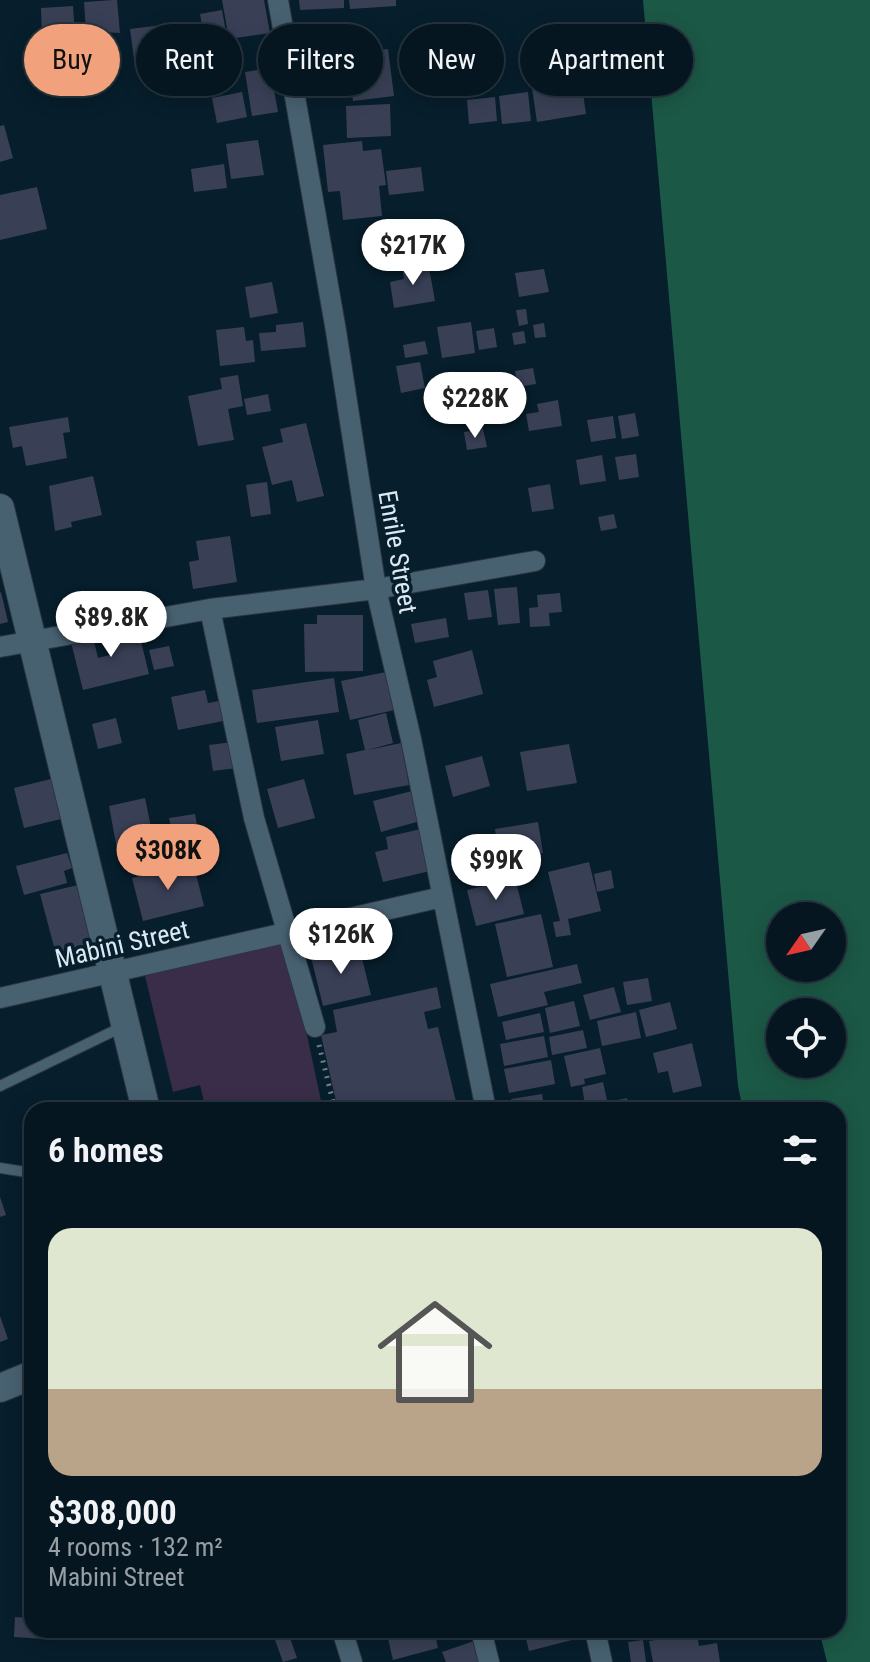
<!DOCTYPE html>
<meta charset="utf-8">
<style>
body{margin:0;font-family:"Roboto Condensed",sans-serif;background:#0e1f2a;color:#f1f3f6;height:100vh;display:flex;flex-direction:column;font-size:30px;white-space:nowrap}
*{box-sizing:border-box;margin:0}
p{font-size:26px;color:#979fa5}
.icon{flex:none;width:44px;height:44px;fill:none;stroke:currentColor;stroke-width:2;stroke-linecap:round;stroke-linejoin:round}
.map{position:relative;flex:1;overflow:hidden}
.drawer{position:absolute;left:24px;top:1102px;width:822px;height:536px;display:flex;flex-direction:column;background:#051621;border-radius:24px;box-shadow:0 4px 20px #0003,0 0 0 2px #26353f}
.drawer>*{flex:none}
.top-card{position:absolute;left:24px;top:24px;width:822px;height:72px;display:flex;gap:16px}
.needle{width:52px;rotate:236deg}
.fabs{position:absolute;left:766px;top:902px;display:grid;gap:16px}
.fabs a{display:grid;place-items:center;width:80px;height:80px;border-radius:50%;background:#051621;box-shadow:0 4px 20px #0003,0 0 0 2px #26353f;font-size:40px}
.price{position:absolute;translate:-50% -68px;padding:0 18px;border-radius:28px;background:#fff;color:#222;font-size:26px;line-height:52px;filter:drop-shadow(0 2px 4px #0008)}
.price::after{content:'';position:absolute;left:50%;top:48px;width:24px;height:18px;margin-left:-12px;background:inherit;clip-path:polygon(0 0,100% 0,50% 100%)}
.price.selected{background:#f1a17c;color:#111}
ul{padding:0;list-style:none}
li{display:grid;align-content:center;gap:16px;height:424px;padding:0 24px}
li+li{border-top:2px solid #26353f}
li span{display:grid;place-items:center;height:248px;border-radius:24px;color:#555}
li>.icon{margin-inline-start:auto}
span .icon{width:144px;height:144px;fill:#fffc;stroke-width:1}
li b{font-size:34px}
h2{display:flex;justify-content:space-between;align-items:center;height:96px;padding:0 24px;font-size:34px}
.chip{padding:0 28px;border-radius:36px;background:#051621;box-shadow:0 4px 20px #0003,0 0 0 2px #26353f;font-size:28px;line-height:72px}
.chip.selected{background:#f1a17c;color:#111}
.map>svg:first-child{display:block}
.green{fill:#3a2d49}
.water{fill:#1c5846;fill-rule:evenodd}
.building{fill:#394056}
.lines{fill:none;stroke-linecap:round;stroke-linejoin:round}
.lane-casing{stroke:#2c3540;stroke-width:12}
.street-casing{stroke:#2c3540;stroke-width:22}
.secondary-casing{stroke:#2c3540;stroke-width:30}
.path{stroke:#6e808c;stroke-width:5;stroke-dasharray:2 6;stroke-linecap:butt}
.lane{stroke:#486171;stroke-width:10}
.street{stroke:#486171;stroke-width:20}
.secondary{stroke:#486171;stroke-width:28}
.labels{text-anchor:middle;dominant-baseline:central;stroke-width:7;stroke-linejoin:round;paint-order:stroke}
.street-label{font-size:26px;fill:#dbe9f2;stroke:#071e2c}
</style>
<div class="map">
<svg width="870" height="1662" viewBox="0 0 870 1662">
<rect width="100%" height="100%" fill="#071e2c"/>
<!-- green -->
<path class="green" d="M277,939L288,946L323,1110H206L200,1085L173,1092L145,976Z"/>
<!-- water -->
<path class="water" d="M643,0H870V1662H827L819,1630H838V1110H743L738,1086ZM780,916H832V968H780ZM780,1012H832V1064H780Z"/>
<!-- building -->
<path class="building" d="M113,0H117L120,33L86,31L84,2Z
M222,0H264L270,33L229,39Z
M299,0H344V8L300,10Z
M349,0H396V6L350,9Z
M73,6L75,35L42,37L41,8Z
M222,10L227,38L205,41L200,14Z
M178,23L184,61L135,67L130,29Z
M388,49L394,96L353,101L346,54Z
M270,68L278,112L252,116L245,72Z
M581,80L586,114L537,122L532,88Z
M242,92L247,117L217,123L212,98Z
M528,92L531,121L502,124L499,96Z
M495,97L497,121L469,124L467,100Z
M390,104L391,136L347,138L346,106Z
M4,125L13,158L0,162V126Z
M258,140L264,175L231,179L226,144Z
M362,141L363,151L381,149L386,185L379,186L382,216L343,220L340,191L328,192L323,145Z
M224,164L227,188L194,192L191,169Z
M421,167L424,191L389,195L386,171Z
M37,187L47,229L0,240V195Z
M428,262L435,301L394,308L390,282L404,279L402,267Z
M544,269L549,292L519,297L515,273Z
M272,282L278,313L250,318L245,287Z
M526,309L528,324L519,326L516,310Z
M303,322L306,347L261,351L259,333L276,332V325Z
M471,322L475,353L442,358L437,327Z
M544,323L546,337L535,338L533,325Z
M244,327L246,341L253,340L255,362L220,366L216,330Z
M494,328L497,347L479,350L476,331Z
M524,331L526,343L514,345L512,333Z
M425,341L428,354L405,358L403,345Z
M420,362L425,388L401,393L396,366Z
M533,368L536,384L518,387L515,371Z
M238,375L243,406L228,409L234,440L198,446L188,396L222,389L220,378Z
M268,394L271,411L247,415L244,399Z
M558,400L562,426L529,431L526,414L539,412L537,404Z
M635,413L639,436L622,439L618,416Z
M613,416L616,438L591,442L587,420Z
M68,417L70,432L63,433L67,458L26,466L22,446L13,448L9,427Z
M306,423L324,496L297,502L292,480L272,485L262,447L283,442L280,429Z
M483,429L487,447L467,450L464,432Z
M636,454L639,477L619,480L615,457Z
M602,455L606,481L580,485L576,460Z
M93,476L102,515L71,522L72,527L55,531L49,486Z
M267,482L271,514L251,517L246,485Z
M550,484L554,509L532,512L528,488Z
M614,514L617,528L601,531L598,517Z
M230,536L237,582L193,589L189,562L199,560L196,541Z
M517,587L520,623L498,625L494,589Z
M488,590L492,617L468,620L464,593Z
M1,592L8,622L0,624V593Z
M560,593L562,612L549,613L550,626L530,627L529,608L538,607L537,595Z
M317,615H363V671L305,672L304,624H317Z
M446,618L449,637L415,643L411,624Z
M137,625L149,674L83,690L71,642L93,637L98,658L114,654L109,632Z
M169,646L174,666L154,670L149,650Z
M472,650L483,694L434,707L427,680L437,677L433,661Z
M391,671L399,709L350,720L341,681Z
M334,678L339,712L257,723L252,690Z
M205,690L208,703L224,700L228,720L178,730L171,697Z
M386,713L393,743L368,750L401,743L409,785L354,795L346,754L365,750L358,720Z
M116,718L122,743L98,749L92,724Z
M318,720L324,754L281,761L275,727Z
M233,742L237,768L213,771L209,745Z
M569,744L577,783L527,791L520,752Z
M482,756L490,786L453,797L445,766Z
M51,779L61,819L24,828L14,788Z
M304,779L315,818L278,828L267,789Z
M412,791L420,821L381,832L373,801Z
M145,798L154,842L117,849L109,806Z
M195,814L203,857L183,861L181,849L160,853L157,836L172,832L169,818Z
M538,822L543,853L500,861L495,829Z
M421,829L430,871L383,882L375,852L388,849L386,837Z
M67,853L72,868L64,871L67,883L24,895L16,866Z
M193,862L204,906L143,921L132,878Z
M589,862L601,911L568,919L571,935L556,937L553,922L560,921L548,872Z
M611,870L614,888L597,892L594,874Z
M515,878L524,914L476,926L467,890Z
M78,885L94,948L57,958L40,894Z
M541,914L553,967L507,977L495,924Z
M359,946L371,995L323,1006L311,957Z
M577,964L582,983L544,992L548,1005L498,1017L490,984Z
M648,978L652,1001L627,1005L623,982Z
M437,987L441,1008L424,1012L428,1029L438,1027L458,1110H338L321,1035L337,1032L333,1010Z
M614,987L621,1012L590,1020L583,995Z
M574,1001L580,1026L550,1033L545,1008Z
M670,1002L677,1029L646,1037L639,1010Z
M636,1012L641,1038L602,1046L597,1021Z
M540,1013L544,1032L506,1040L502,1022Z
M583,1030L587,1048L552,1055L549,1037Z
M544,1036L548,1057L504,1066L500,1044Z
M692,1043L702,1086L673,1093L668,1071L658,1073L653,1053Z
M600,1048L606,1074L584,1079L585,1084L571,1087L564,1056Z
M551,1060L555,1084L509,1093L504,1069Z
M603,1082L607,1100L585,1104L582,1087Z
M542,1094L545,1110H513L511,1099Z
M627,1098L629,1110H577V1109Z
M0,1197L6,1215L0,1217Z
M32,1287V1313L23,1290Z
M0,1316L8,1339L0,1342Z
M15,1617L32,1618V1630H46L45,1639L14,1637Z
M386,1630H434L438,1648L393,1660Z
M524,1630H573L576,1639L529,1651Z
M628,1630H663V1632L629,1635Z
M697,1633L699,1646L717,1643L720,1662H653L649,1641Z
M289,1635L297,1658L283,1662L275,1640Z
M477,1640L485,1662H446L442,1652Z
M643,1640L646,1662H631L628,1642Z"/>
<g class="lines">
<defs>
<path id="lane" d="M0,1086L124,1026
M0,1168L32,1173"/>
<path id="street" d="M278,0L336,331L376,589L411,739L486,1110
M210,609L254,818L315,1027
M0,647L210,609L376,589L535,561
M0,998L442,897
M342,1630L352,1662
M481,1630L489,1662
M595,1630L602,1662"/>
<path id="secondary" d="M0,508L146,1110
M0,1388L32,1375"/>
</defs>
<!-- lane casing -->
<use href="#lane" class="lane-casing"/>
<!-- street casing -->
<use href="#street" class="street-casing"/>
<!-- secondary casing -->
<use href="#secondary" class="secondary-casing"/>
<!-- path -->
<path class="path" d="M319,1045L335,1110"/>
<!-- lane -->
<use href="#lane" class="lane"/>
<!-- street -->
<use href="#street" class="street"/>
<!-- secondary -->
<use href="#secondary" class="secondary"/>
</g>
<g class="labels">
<!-- street labels -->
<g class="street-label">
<text transform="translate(398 552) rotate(80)">Enrile Street</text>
<text transform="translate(122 944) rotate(-13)">Mabini Street</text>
</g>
</g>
</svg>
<div class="fabs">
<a><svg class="needle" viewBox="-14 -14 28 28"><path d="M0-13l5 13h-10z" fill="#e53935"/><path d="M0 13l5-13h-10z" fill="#979fa5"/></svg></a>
<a><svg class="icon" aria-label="locate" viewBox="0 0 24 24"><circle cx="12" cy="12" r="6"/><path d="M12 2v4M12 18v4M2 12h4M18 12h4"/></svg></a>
</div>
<b class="price" style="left:413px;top:287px">$217K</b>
<b class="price" style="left:475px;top:440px">$228K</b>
<b class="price" style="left:111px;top:659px">$89.8K</b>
<b class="price selected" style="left:168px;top:892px">$308K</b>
<b class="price" style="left:496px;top:902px">$99K</b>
<b class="price" style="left:341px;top:976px">$126K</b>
<div class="top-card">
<a class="chip selected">Buy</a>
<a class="chip">Rent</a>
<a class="chip">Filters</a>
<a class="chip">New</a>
<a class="chip">Apartment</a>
</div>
<section class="drawer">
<h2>6 homes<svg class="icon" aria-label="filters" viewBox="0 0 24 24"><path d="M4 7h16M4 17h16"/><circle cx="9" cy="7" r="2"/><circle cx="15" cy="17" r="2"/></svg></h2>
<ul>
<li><span style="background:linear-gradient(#dfe7d0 65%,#b9a48a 0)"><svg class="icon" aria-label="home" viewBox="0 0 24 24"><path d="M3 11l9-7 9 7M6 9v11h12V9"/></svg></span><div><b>$308,000</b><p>4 rooms · 132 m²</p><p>Mabini Street</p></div></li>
</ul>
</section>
</div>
